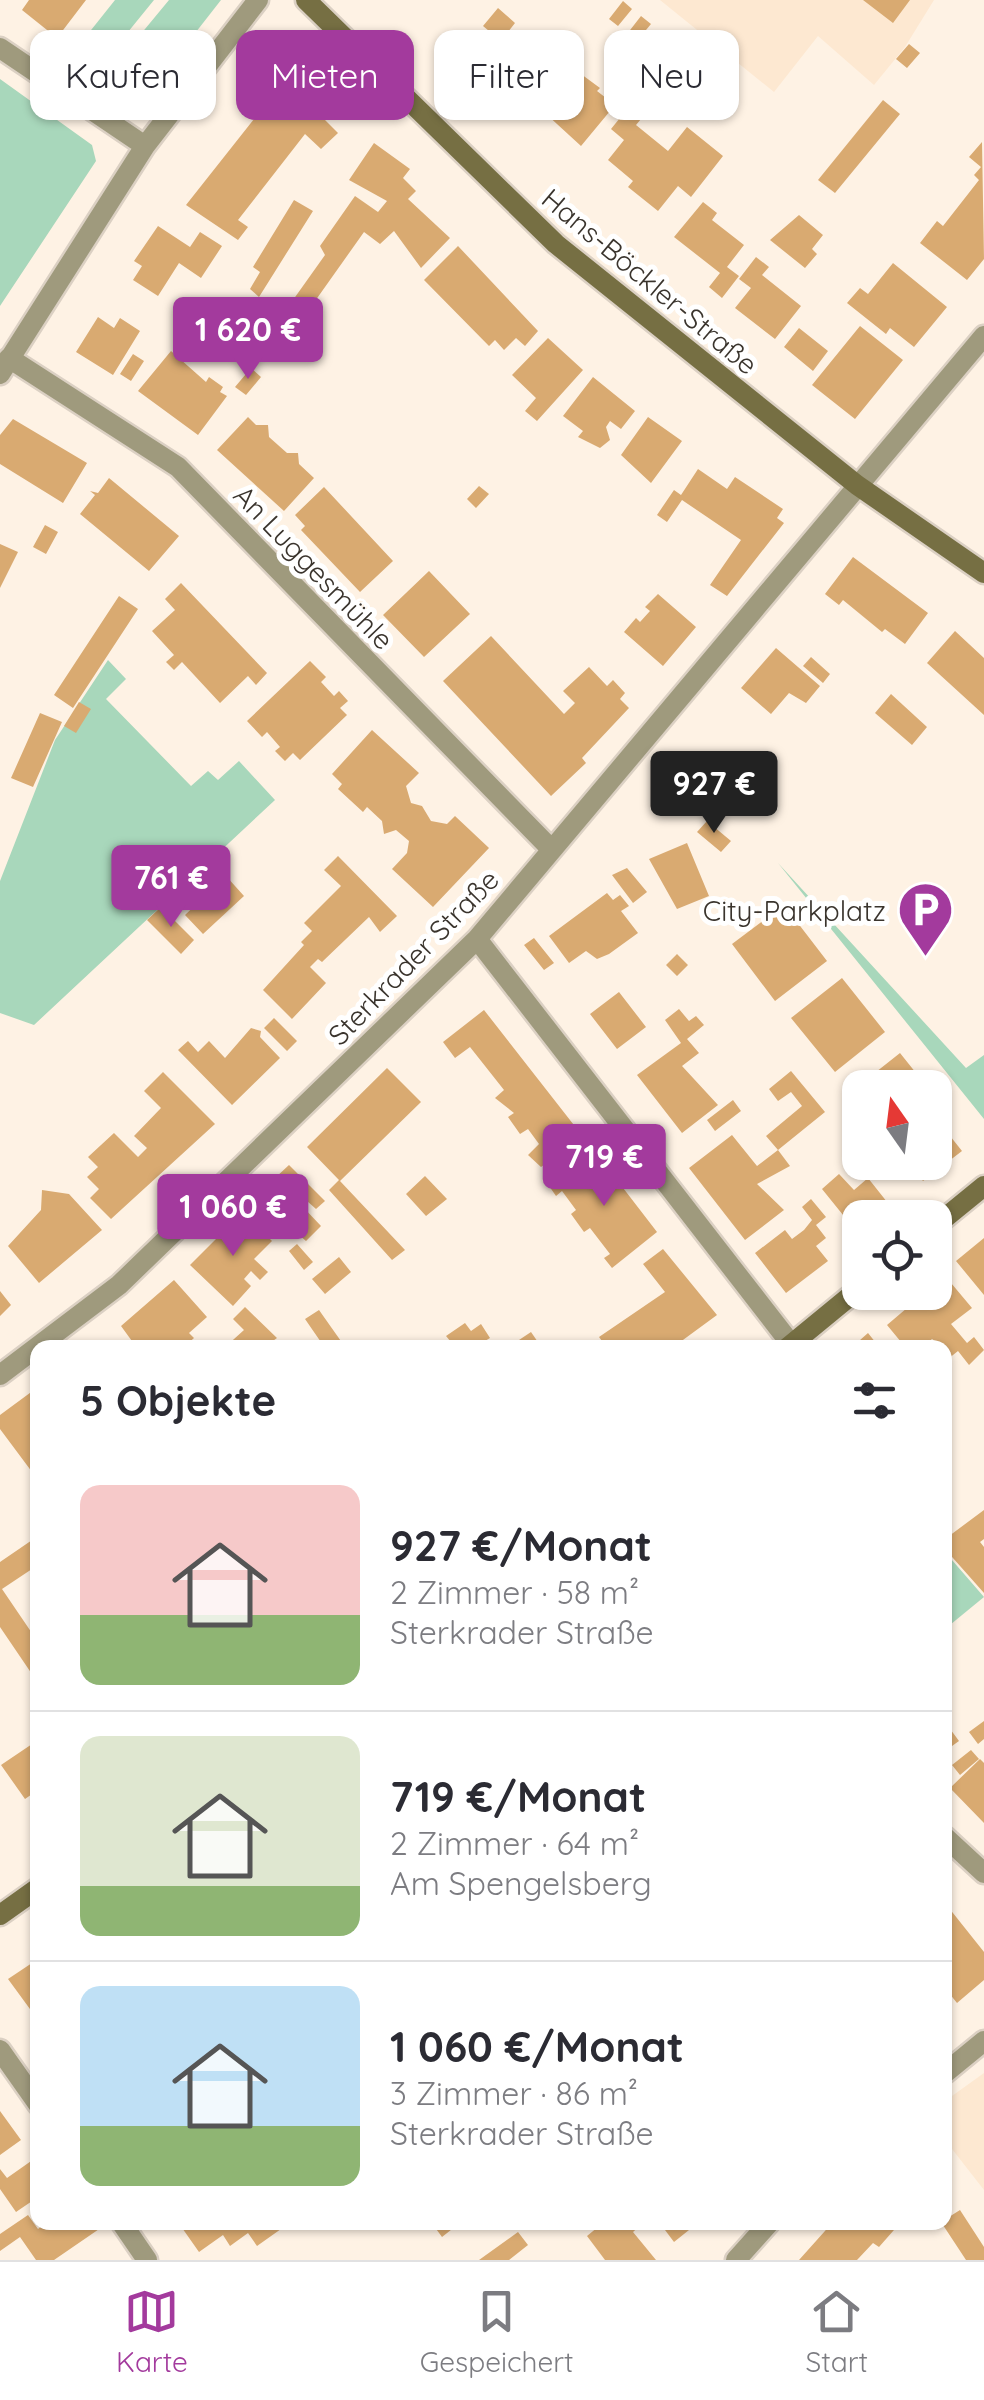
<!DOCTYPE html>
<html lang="de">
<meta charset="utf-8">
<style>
body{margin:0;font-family:Quicksand,sans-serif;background:#f2f2f3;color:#2b2b33;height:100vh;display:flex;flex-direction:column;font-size:38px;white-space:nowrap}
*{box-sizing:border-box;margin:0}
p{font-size:32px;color:#7c7c81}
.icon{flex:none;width:55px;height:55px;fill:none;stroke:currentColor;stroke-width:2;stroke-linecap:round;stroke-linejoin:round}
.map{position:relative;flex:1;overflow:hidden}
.side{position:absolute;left:30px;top:1340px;width:922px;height:890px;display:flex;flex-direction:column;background:#fff;border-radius:20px;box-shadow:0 2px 8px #0004}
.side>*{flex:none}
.hud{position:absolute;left:30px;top:30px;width:925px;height:90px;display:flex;gap:20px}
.needle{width:65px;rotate:346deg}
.buttons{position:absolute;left:842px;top:1070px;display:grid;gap:20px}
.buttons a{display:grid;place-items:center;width:110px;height:110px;border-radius:20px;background:#fff;box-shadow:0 2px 8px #0004;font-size:50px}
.price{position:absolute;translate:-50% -85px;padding:0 22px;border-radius:10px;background:#a33a9d;color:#fff;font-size:32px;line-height:65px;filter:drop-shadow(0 2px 5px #0008)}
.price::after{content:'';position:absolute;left:50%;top:60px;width:30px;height:22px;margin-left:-15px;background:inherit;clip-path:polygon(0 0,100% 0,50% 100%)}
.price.selected{background:#222;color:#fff}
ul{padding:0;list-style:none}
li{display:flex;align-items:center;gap:30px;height:250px;padding:0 50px}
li+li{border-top:2px solid #e1e1e2}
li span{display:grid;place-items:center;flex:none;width:280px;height:200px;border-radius:20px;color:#555}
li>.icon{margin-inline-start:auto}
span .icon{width:120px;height:120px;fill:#fffc;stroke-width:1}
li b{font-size:42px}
h2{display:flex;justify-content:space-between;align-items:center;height:120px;padding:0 50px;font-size:42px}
.tag{padding:0 35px;border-radius:20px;background:#fff;box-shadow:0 2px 8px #0004;font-size:35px;line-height:90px}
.tag.selected{background:#a33a9d;color:#fff}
.tab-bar{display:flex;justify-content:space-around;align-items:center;height:140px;border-top:2px solid #e1e1e2;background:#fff;font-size:28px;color:#7c7c81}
.tab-bar a{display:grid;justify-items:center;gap:5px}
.tab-bar .selected{color:#a33a9d}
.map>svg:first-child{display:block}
.built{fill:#fde8d1}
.green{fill:#a8d7bb}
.building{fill:#d9aa71}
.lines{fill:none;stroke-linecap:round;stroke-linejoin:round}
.street-casing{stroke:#dbd0c3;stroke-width:25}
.secondary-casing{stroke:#dbd0c3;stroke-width:25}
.street{stroke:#9f9a7d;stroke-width:20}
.secondary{stroke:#766f43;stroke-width:20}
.labels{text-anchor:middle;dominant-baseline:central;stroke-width:10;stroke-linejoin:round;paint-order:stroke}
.street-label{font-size:28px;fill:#3a342d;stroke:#fff}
.poi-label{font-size:28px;fill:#3a342d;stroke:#fff;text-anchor:end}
</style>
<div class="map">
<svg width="984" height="2260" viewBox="0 0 984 2260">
<rect width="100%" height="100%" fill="#fef2e4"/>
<!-- built -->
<path class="built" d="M660,0H934L905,47L874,85L818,36L774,92Z
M984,2073V2190L945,2140V2101Z"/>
<!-- green -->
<path class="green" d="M115,0H154L93,75L68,59Z
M169,0H221L146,96L130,100L102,81Z
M0,79L92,145L96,161L0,306Z
M108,660L126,679L106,699L191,786L208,771L218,780L239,761L275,800L34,1025L0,1013V881L55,740Z
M778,863L966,1068L984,1055V1119Z
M945,1552L984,1597L945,1629Z"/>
<!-- building -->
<path class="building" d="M29,0H86L57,38L22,10Z
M863,0H910L893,23Z
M623,1L632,9L618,26L609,19Z
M498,8L515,23L501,41L483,26Z
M641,16L651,24L636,42L627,34Z
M660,31L669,39L654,56L645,49Z
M532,38L600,88L597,91L615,105L581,146L533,102L496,78Z
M909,44L920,53L907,68L896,59Z
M273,95L290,108L302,97L338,133L321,149L305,134L238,220L248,227L238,240L186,205Z
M883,100L900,114L835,193L818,180Z
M628,108L641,119L636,125L668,151L687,127L723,156L691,197L678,186L658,211L628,187L633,181L608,160L624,140L611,129Z
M982,142L984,259L967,280L920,243L937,221L943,226L979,180L974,175L981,167L969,157Z
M374,143L410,169L403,178L416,191L408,199L450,238L421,268L394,231L380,244L364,232L308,311L293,300L325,255L320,246L355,196L378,212L387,201L349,180Z
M294,200L313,211L259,297L298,324L279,350L243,323L259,297L250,289L260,272L253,267Z
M703,202L717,213L712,220L744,245L727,267L739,276L722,298L709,287L720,273L674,237Z
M799,215L823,235L812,249L817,254L805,268L770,240Z
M158,226L190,247L200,232L222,246L201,278L179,263L158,296L133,280L142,266L134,261Z
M458,246L538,331L525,346L516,338L504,350L495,340L489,346L424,280Z
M756,257L769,267L762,275L801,306L775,339L735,308L751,288L739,279Z
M893,263L947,307L914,347L890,328L886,334L847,303L860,288L868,294Z
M98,317L114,328L120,318L140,331L113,375L76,352Z
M860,326L903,360L855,419L812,385Z
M799,328L828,351L813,371L784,347Z
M548,338L583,370L537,421L525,411L536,398L512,375Z
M171,351L206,382L209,377L223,387L220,392L227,396L198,435L138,391Z
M133,354L144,361L131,381L120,374Z
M251,368L261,377L246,395L235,387Z
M593,377L635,411L621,429L610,421L606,427L610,440L600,448L578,437L583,431L563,416Z
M248,417L256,425H268L269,437L287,453H298L299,464L314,478L284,511L217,450Z
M648,417L682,441L651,483L621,455Z
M13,419L87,463L63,503L0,464V435Z
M698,469L727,489L735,477L783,509L777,518L784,523L727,596L710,585L741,540L682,500L667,522L657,515L674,490L681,495Z
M109,478L179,536L149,571L80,514L95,495L90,491L98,493Z
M479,486L489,494L476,508L467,499Z
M324,487L393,561L360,592L301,530L305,526L295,515Z
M45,525L58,532L46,554L33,547Z
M0,544L18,552L0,588Z
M853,557L928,613L905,644L885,629L882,632L843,600L839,605L825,594Z
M429,571L470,614L424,657L383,615Z
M181,583L267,673L256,685L248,676L220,703L182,662L174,670L166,662L174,655L152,631L175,610L165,599Z
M658,594L696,627L663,666L624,632L636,618L640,622L650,611L645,607Z
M119,596L138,609L73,708L54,695Z
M955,631L984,658V715L927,663Z
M491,636L564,714L575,703L563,691L589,667L607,686L613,680L625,693L620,699L629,708L582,758L586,763L551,796L443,681Z
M776,648L820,686L806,703L789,693L771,714L741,688Z
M811,657L830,674L823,683L803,666Z
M310,661L326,677L321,682L334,696L339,691L348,701L340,708L347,715L300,760L293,753L285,761L275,751L280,747L267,732L262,737L247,721Z
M891,694L927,727L912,745L875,713Z
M79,702L91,709L76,733L64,726Z
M40,713L62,722L33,787L11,778Z
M372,730L419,773L406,786L411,803L422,806L431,821L447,824L455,816L489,848L433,907L392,869L407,853L409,841L396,830L384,834L382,821L367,807L363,812L338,789L342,784L332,774Z
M707,821L731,841L721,852L697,832Z
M687,843L709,896L677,909L649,859Z
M338,856L397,916L380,932L369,917L322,962L318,959L310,967L326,983L292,1019L263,990L304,945L301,942L312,931L304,923L341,886L324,870Z
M627,868L647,892L633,903L612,875Z
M226,876L244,896L203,934L185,915Z
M607,893L613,900L620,895L629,906L621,911L638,933L609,954L597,959L586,951L569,963L549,936Z
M784,905L827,961L775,1001L732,944Z
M161,907L194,940L181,954L147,920Z
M534,938L554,963L544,970L524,945Z
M677,954L688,965L677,976L666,965Z
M842,978L885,1032L835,1072L791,1018Z
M619,992L646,1027L617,1049L590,1014Z
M679,1009L689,1021L696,1016L704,1025L687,1039L699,1053L682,1066L718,1105L682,1133L637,1075L681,1043L665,1020Z
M484,1010L577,1129L554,1147L559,1154L541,1167L528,1155L539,1144L528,1129L520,1134L508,1117L514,1113L495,1098L504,1090L470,1047L455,1058L443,1042Z
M274,1018L297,1041L287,1051L264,1028Z
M251,1028L261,1031L260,1037L280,1058L232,1105L178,1050L188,1041L198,1052L209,1041L225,1058Z
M900,1053L928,1088H860V1102L852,1091Z
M387,1068L421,1102L340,1181L405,1250L392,1260L329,1190L339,1180L307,1147Z
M791,1071L825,1112L778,1150L766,1136L802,1106L791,1092L778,1101L769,1089Z
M163,1072L215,1124L111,1219L90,1198L99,1189L87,1177L98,1167L88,1157L114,1133L138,1157L147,1148L134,1136L161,1108L144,1091Z
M733,1100L741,1111L715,1131L707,1120Z
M935,1117L962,1151L923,1181L908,1162H935Z
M732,1135L757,1166L778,1150L790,1166L757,1184L784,1210L745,1240L689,1168Z
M600,1158L657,1232L612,1268L604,1258L610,1254L590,1228L584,1232L571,1214L576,1210L562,1191L556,1196L547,1183L574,1163L581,1173Z
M289,1165L325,1201L316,1209L307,1201L302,1206L321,1226L306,1241L256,1198L273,1176L275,1178Z
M839,1174L854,1190L868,1178L891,1207L880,1218H860V1236L822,1189Z
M425,1176L447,1199L426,1216L406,1194Z
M42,1190L69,1194L102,1230L39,1283L8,1246L41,1210Z
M811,1199L826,1217L816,1225L826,1238L816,1246L828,1261L786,1293L755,1253L785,1230L792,1239L804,1230L812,1220L802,1207Z
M243,1212L272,1241L254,1259L268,1272L260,1280L251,1271L244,1279L251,1286L233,1306L190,1265Z
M984,1238V1295L956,1261Z
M297,1244L313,1262L304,1270L289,1251Z
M663,1249L717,1315L672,1348H607L599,1337L665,1292L643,1264Z
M339,1257L351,1272L325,1294L312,1279Z
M946,1277L972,1308L951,1324L967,1343L974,1337L984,1350L969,1365L958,1351L948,1359L945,1348L932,1339L922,1348H906L887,1325L907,1308L904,1304L913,1296L935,1292V1286Z
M174,1280L207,1317L189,1333L194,1338L183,1348H137L121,1326Z
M0,1291L11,1305L0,1316Z
M245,1307L277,1338L263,1348H224L244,1330L233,1319Z
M319,1310L343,1344L339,1348H325L305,1319Z
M465,1323L471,1331L481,1324L490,1338L480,1344L483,1348H443L451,1342L446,1336Z
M531,1332L542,1348H524L519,1340Z
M868,1333L880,1348H851Z
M38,1387V1480L0,1429V1415Z
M984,1510V1539L980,1542L984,1547V1593L945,1549V1539Z
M38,1536V1565L2,1589L38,1642V1683L0,1627V1562Z
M984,1721V1739L978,1744L969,1732Z
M945,1722L959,1741L945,1751Z
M38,1740V1790L25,1799L1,1765Z
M971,1750L979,1759L960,1775L952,1765Z
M980,1759L984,1763V1823L950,1788Z
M945,1903L984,1952V1980L957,2003L945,1988L949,1982L945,1976Z
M38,1959V2020L8,1979Z
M0,2111L21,2140L0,2155Z
M34,2159L38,2197L16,2212L0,2189V2169L7,2178Z
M960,2210L984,2247V2260H966L941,2222Z
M28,2215L38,2229L46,2222L105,2225L54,2260H36L20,2237L0,2251V2234Z
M184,2222H276L281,2229L257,2246L248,2233L230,2246L223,2235L199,2252L180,2225Z
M431,2222H461L442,2237Z
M604,2222H644L633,2232L656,2260H605L587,2236Z
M659,2222H699L674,2242Z
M833,2222H901L879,2247L873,2243L857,2260H799Z
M518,2232L528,2245L509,2260H479Z"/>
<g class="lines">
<defs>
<path id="street" d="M0,48L145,146
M9,358L178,467L551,849
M0,374L145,146L258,0
M477,939L791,1344
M0,1375L119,1285L477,939L984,336
M945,1837L984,1873
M0,2050L38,2104
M945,2073L984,2041
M121,2222L147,2260
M736,2260L770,2222"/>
<path id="secondary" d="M306,0L556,244L857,485L984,573
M935,1226L984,1186
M787,1348L860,1288
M0,1915L38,1888"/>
</defs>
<!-- street casing -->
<use href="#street" class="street-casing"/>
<!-- secondary casing -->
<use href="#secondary" class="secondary-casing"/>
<!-- street -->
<use href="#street" class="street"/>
<!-- secondary -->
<use href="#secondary" class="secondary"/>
</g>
<!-- icons -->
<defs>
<symbol id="parking-pin" viewBox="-11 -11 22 30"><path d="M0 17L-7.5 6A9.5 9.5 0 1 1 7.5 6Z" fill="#a33a9d" stroke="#fff"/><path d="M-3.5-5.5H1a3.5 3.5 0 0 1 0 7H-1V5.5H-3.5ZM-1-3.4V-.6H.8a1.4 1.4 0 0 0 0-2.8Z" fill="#fff"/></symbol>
</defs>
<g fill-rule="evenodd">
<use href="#parking-pin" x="894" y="878" width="63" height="86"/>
</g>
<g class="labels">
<!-- street labels -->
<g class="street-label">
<text transform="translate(650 281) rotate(40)">Hans-Böckler-Straße</text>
<text transform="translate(314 567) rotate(46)">An Luggesmühle</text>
<text transform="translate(413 957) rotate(-46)">Sterkrader Straße</text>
</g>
<!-- poi labels -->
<g class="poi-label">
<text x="886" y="910">City-Parkplatz</text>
</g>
</g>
</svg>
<div class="buttons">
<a><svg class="needle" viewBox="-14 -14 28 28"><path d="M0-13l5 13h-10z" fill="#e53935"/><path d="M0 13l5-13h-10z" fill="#7c7c81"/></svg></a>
<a><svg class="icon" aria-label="locate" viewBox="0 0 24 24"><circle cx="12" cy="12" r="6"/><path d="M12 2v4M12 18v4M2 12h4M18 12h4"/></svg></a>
</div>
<b class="price" style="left:248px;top:382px">1 620 €</b>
<b class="price selected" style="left:714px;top:836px">927 €</b>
<b class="price" style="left:171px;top:930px">761 €</b>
<b class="price" style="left:604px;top:1209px">719 €</b>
<b class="price" style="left:233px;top:1259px">1 060 €</b>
<div class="hud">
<a class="tag">Kaufen</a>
<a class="tag selected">Mieten</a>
<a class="tag">Filter</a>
<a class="tag">Neu</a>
</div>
<section class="side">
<h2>5 Objekte<svg class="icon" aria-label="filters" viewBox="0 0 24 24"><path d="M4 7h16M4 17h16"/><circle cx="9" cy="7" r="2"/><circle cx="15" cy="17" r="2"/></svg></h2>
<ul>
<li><span style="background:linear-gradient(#f6c9c9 65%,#8fb573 0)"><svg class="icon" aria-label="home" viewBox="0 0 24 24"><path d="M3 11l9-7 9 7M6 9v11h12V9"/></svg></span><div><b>927 €/Monat</b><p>2 Zimmer · 58 m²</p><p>Sterkrader Straße</p></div></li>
<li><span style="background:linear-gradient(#dfe7d0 75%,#8fb573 0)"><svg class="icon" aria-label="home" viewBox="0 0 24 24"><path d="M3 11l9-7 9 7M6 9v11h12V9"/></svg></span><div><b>719 €/Monat</b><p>2 Zimmer · 64 m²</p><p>Am Spengelsberg</p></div></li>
<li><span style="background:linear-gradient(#bfe0f5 70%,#8fb573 0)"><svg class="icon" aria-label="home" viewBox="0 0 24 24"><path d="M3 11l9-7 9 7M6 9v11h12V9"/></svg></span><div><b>1 060 €/Monat</b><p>3 Zimmer · 86 m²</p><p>Sterkrader Straße</p></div></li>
</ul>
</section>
</div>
<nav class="tab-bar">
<a class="selected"><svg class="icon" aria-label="map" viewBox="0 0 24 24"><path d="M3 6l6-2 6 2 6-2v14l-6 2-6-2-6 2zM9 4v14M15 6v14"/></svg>Karte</a>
<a><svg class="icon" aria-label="saved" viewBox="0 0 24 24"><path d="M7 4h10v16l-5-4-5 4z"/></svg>Gespeichert</a>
<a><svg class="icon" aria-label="home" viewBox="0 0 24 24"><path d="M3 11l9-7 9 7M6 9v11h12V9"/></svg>Start</a>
</nav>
